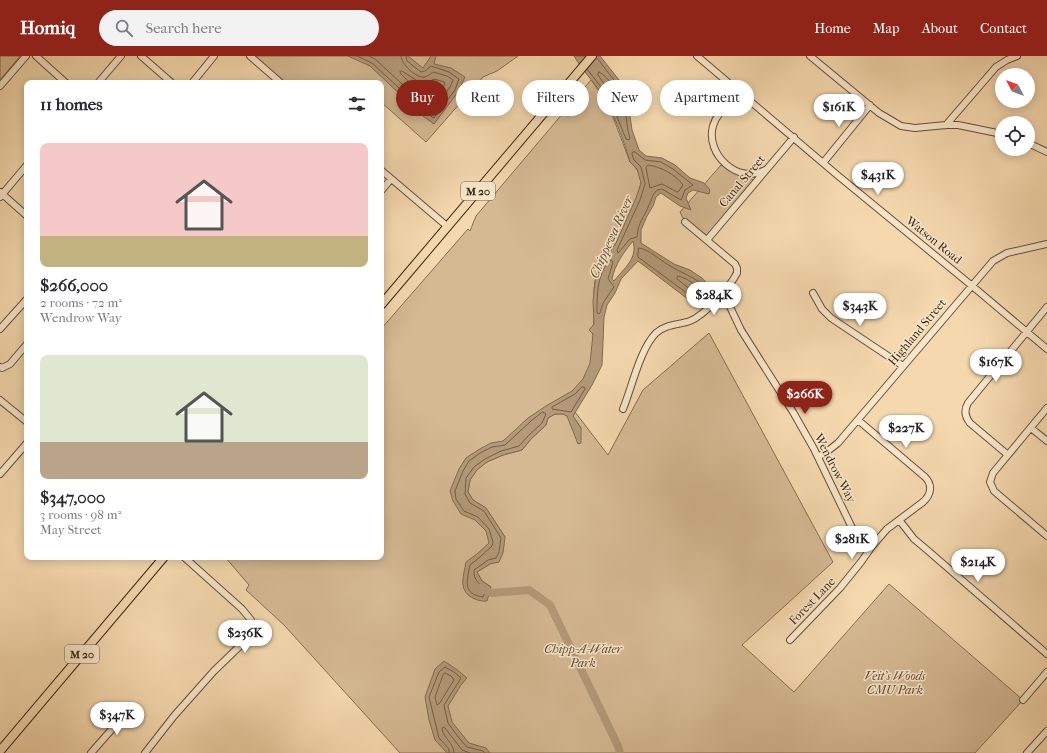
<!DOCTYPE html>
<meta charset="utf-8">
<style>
body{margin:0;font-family:"IM FELL French Canon",serif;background:#f2f2f3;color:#2b2b33;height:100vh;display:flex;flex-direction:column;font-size:15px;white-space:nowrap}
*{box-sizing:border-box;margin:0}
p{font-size:13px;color:#7c7c81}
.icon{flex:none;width:22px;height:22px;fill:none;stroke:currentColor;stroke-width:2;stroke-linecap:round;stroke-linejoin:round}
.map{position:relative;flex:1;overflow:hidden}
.side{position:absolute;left:24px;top:24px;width:360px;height:480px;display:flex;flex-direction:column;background:#fff;border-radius:8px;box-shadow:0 2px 10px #0003}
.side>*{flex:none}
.banner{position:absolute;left:396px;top:24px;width:380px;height:36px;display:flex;gap:8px}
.needle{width:26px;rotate:311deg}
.tools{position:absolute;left:995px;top:12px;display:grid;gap:8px}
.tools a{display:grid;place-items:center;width:40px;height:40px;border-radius:50%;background:#fff;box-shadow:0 2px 10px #0003;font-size:20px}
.price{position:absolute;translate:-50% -34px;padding:0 9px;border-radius:14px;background:#fff;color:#222;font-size:13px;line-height:26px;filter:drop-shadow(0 1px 2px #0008)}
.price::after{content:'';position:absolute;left:50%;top:24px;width:12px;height:9px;margin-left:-6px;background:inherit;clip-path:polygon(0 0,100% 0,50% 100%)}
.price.selected{background:#8f2418;color:#fff}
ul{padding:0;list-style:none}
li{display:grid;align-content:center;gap:8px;height:212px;padding:0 16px}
li span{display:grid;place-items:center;height:124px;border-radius:8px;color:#555}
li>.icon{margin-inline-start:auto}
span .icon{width:72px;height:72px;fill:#fffc;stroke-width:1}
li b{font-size:17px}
h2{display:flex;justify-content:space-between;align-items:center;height:48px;padding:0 16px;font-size:17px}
.pill{padding:0 14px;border-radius:18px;background:#fff;box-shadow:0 2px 10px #0003;font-size:14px;line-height:36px}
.pill.selected{background:#8f2418;color:#fff}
header{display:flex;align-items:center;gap:24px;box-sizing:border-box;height:56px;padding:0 20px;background:#8f2418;color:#fff}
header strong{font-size:19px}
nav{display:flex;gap:22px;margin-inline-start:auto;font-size:14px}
.search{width:280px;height:36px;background:#f2f2f3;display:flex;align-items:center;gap:10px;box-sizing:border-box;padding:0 14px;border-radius:22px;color:#7c7c81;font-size:15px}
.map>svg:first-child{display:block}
.green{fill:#d5b993;stroke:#866e52}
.water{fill:#b49a79;stroke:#826a4f;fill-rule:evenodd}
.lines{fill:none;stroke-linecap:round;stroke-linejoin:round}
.shore{stroke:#755e45;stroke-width:1}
.river{stroke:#b49a79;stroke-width:8}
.minor-casing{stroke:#665038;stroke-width:8}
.major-casing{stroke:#362311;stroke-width:10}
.minor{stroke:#f8e6ca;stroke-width:6}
.major{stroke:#f5d8ae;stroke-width:8}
.labels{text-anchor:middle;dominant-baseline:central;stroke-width:3;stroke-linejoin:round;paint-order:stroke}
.shield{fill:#f8e6ca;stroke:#705e48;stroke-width:1}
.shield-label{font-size:11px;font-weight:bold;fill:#362311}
.street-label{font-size:12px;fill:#362311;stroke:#f8e6ca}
.park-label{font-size:12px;font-style:italic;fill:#5e4832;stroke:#f8e6ca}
.water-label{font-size:13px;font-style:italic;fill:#624d35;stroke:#f8e6ca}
</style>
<header>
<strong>Homiq</strong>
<div class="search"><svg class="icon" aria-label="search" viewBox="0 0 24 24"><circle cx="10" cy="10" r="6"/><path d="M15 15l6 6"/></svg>Search here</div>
<nav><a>Home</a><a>Map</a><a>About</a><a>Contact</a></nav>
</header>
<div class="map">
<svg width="1047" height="697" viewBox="0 0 1047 697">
<rect width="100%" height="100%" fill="#f5d8ae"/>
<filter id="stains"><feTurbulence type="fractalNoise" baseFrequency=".005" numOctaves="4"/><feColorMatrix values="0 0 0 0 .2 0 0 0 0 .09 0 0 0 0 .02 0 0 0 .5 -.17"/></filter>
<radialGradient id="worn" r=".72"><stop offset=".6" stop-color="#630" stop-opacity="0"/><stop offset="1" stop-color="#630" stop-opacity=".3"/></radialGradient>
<!-- green -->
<path class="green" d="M0,0H20L0,24Z
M250,0H518L497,15L483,21L426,86L381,46V27H281Z
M591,24L608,48L630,106C636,111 641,119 641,127C641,135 620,181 615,189C610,197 602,206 598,215C592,230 594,247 594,263C594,269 591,272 593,278V324L467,412L465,440L496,475L471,521L491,531L482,525L477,516L490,508L505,481L486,452L473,444L468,436L470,424L477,413L487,406L503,399L522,394L531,383L546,369L548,362L555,358H563L567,360L581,372L573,360L575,356L608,399L643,334L709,277L833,506L742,589L794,636L889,528L1023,644L975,697H400L284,569L246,534L249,529L225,501H381V273L468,173L470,175L476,160Z
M721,109L756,125L707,184L685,166L680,156Z"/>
<!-- water -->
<path class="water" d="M348,0H408L423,12L431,0H436L434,8L451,12L465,21L458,36L434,68L423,60L370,10Z
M574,0H600L627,34L632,47L630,60L632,74L639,94L646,100L662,102L675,109L690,122L704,127L710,134L709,138L693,134L688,137L686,142L691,154L680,150L661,137L656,141L653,150L647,160L641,174V187L674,208L690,214L702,222L713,234L708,241L697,248L693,247L638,205L621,223L615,237L607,249L604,261L602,309L592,329L573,360L581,372V387L578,388L567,360L563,358H555L548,362L546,369L531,383L522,394L503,399L487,406L477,414L470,424L468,436L473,444L486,452L505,481L503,497L499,506L490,508L477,516L482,525L491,531L487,545C477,546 464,540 463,529C462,522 465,513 466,506L477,498L489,487L486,475L475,464L461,458L453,445L450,435L459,413L466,402L478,394L491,387L503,385L528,362L546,350L572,335L583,323L590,307L593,278L589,274L594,268L593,245L595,226L598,214L616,187L636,142L641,127L637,113L630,106C625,88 616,64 608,48C599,31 584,17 574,0ZM633,185C638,203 624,212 614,225L612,223C615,208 624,196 633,185Z
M444,605L456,613L467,622L461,629L448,650L452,666L469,687L486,692L490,697H447L435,684L429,664L425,641L435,613Z"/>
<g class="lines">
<!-- shore -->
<path class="shore" d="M357,0L372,7L426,57L434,62L455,34L459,23L449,16L431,10L425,15L421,16L407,5L406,0
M369,0L375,3L429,53L433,55L450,31L453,24L447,20L433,16C430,18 427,21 424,21C416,22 401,8 401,0
M587,13L601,31L611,46L626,83L629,84L630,82L628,75L626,60L628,47L624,37L597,2
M402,15L419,26L426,27L434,23L444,26L445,28L433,45L430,46L401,18L400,16Z
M599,16C607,19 625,43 621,52L619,51L615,43L598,19Z
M633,96H635L645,104L661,106L673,113L693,129L685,134L681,144L662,133C652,134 653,142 649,149C644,162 638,166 637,181L630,183L618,197L617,194L640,144L645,128L641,111L634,104L632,98Z
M648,109C661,111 675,118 683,129L679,135L677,136L662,128L650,132L646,112Z
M639,192C649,193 662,206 672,211C687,220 694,220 707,233V235L698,243H695L638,201Z
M611,204L613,206L608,223L614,231L603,247L600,257L598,258L597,256C597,240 597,215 611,204Z
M678,220C686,222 694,227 700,233V235L695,237L677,223Z
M582,331H584L585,333L571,356L552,353V351L575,338Z
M543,356L546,358L542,367L528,380L519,390L501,395L485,403L474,411L466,422L465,438L470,447L484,455L501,482L499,496L496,502L488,504L474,514C473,524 480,528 486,534L483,541C462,538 467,525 470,509L480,501L492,490L493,486L489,473L478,461L464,455L456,443L455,435L463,415L469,405L480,397L492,391L505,389L531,365Z
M445,617L451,620L454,624L439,648L437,649L435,641L443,619Z
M449,697V693L439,682L429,641L439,616L445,611L454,616L461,622L444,649L448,667L459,682L467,691L483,695L485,697
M454,697C454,687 444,683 442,673L443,671L445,672L462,694L470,697"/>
<!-- river -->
<path class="river" d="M481,532L491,537L529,534L550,549L618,690L620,697"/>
<defs>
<path id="minor" d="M36,0L66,27
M141,0L172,27
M250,0L281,27
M697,0L836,118L971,229L1047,293
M810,0L879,57L901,70L915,72L946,69H958L1002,78
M98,27L121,0
M192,27L214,0
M0,30L26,0
M739,35C730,46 717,56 713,70C705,98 738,129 765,114
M946,69L996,11L1007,4L1017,0
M1028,87L1047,96
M823,107L870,49
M381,114L448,171
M381,135L391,123
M0,136L27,160
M0,141L27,109
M707,184L794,81
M723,236L741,274L793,356L814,393L855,478L860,485L869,494
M813,237L822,253L831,262L903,310
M0,273L27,243
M0,311L2,312L10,308L27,288
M0,344L27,366
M1047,352L993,417L990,426L994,435L1047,480
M623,353C632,331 640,293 656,277C666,268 678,269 690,265C705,259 730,231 737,217V212L735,208L685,166
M1031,372L1047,385
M1008,399L970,367C965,361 964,354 968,347L1047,251
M818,401L829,394L838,387L993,205L1007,197L1047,188
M0,418L27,387
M900,465L914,483L926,493L1047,598
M790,584L840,532L861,506L873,489L887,473L923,446C931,439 933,429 925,421L858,364
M1023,644L1047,616
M91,697L120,664L138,655
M145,697L174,660L214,615L244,586L251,573V564L242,553L184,501
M1027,697L1047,675"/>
<path id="major" d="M381,249L592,0
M0,695L164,501"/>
</defs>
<!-- minor casing -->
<use href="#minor" class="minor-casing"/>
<!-- major casing -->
<use href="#major" class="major-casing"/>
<!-- minor -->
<use href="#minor" class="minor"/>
<!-- major -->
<use href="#major" class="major"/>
</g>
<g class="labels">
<!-- shield labels -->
<g class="shield">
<rect x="461" y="126" width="34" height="18" rx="3"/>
<rect x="65" y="589" width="34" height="18" rx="3"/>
</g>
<g class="shield-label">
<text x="478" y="135">M 20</text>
<text x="82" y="598">M 20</text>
</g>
<!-- street labels -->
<g class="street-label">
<text transform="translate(742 125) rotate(-50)">Canal Street</text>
<text transform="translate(934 184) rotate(39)">Watson Road</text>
<text transform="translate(917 276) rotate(-50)">Highland Street</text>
<text transform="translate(835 412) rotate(63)">Wendrow Way</text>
<text transform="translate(812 545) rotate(-46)">Forest Lane</text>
</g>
<!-- park labels -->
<g class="park-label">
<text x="583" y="593">Chipp-A-Water<tspan x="583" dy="14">Park</tspan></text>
<text x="895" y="620">Veit's Woods<tspan x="895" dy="14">CMU Park</tspan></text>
</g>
<!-- water labels -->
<g class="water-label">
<text transform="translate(611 181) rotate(-66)">Chippewa River</text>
</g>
</g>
<rect width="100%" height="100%" filter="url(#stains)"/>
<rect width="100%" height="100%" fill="url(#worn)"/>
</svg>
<div class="tools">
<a><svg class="needle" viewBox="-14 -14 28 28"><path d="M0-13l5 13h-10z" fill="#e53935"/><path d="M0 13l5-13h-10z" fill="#7c7c81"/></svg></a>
<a><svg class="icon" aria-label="locate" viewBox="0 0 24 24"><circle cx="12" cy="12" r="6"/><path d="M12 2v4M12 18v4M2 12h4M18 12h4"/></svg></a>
</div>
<b class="price" style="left:839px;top:72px">$161K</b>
<b class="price" style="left:878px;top:140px">$431K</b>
<b class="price" style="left:714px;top:260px">$284K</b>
<b class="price" style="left:860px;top:271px">$343K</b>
<b class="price" style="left:996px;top:327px">$167K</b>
<b class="price selected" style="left:805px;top:359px">$266K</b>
<b class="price" style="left:906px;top:393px">$227K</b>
<b class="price" style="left:852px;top:504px">$281K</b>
<b class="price" style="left:978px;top:527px">$214K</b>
<b class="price" style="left:245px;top:598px">$236K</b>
<b class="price" style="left:117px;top:680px">$347K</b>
<div class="banner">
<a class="pill selected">Buy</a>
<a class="pill">Rent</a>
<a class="pill">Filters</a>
<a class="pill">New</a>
<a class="pill">Apartment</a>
</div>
<section class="side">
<h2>11 homes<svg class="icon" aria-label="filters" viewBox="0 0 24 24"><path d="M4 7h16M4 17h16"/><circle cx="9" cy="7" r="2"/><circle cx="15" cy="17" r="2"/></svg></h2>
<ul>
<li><span style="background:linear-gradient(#f6c9c9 75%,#c2b280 0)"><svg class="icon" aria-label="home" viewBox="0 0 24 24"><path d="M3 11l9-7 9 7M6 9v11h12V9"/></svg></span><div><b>$266,000</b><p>2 rooms · 72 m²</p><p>Wendrow Way</p></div></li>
<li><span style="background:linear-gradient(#dfe7d0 70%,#b9a48a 0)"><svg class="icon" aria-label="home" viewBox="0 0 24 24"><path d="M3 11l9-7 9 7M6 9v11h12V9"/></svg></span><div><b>$347,000</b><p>3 rooms · 98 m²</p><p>May Street</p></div></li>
</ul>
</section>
</div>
